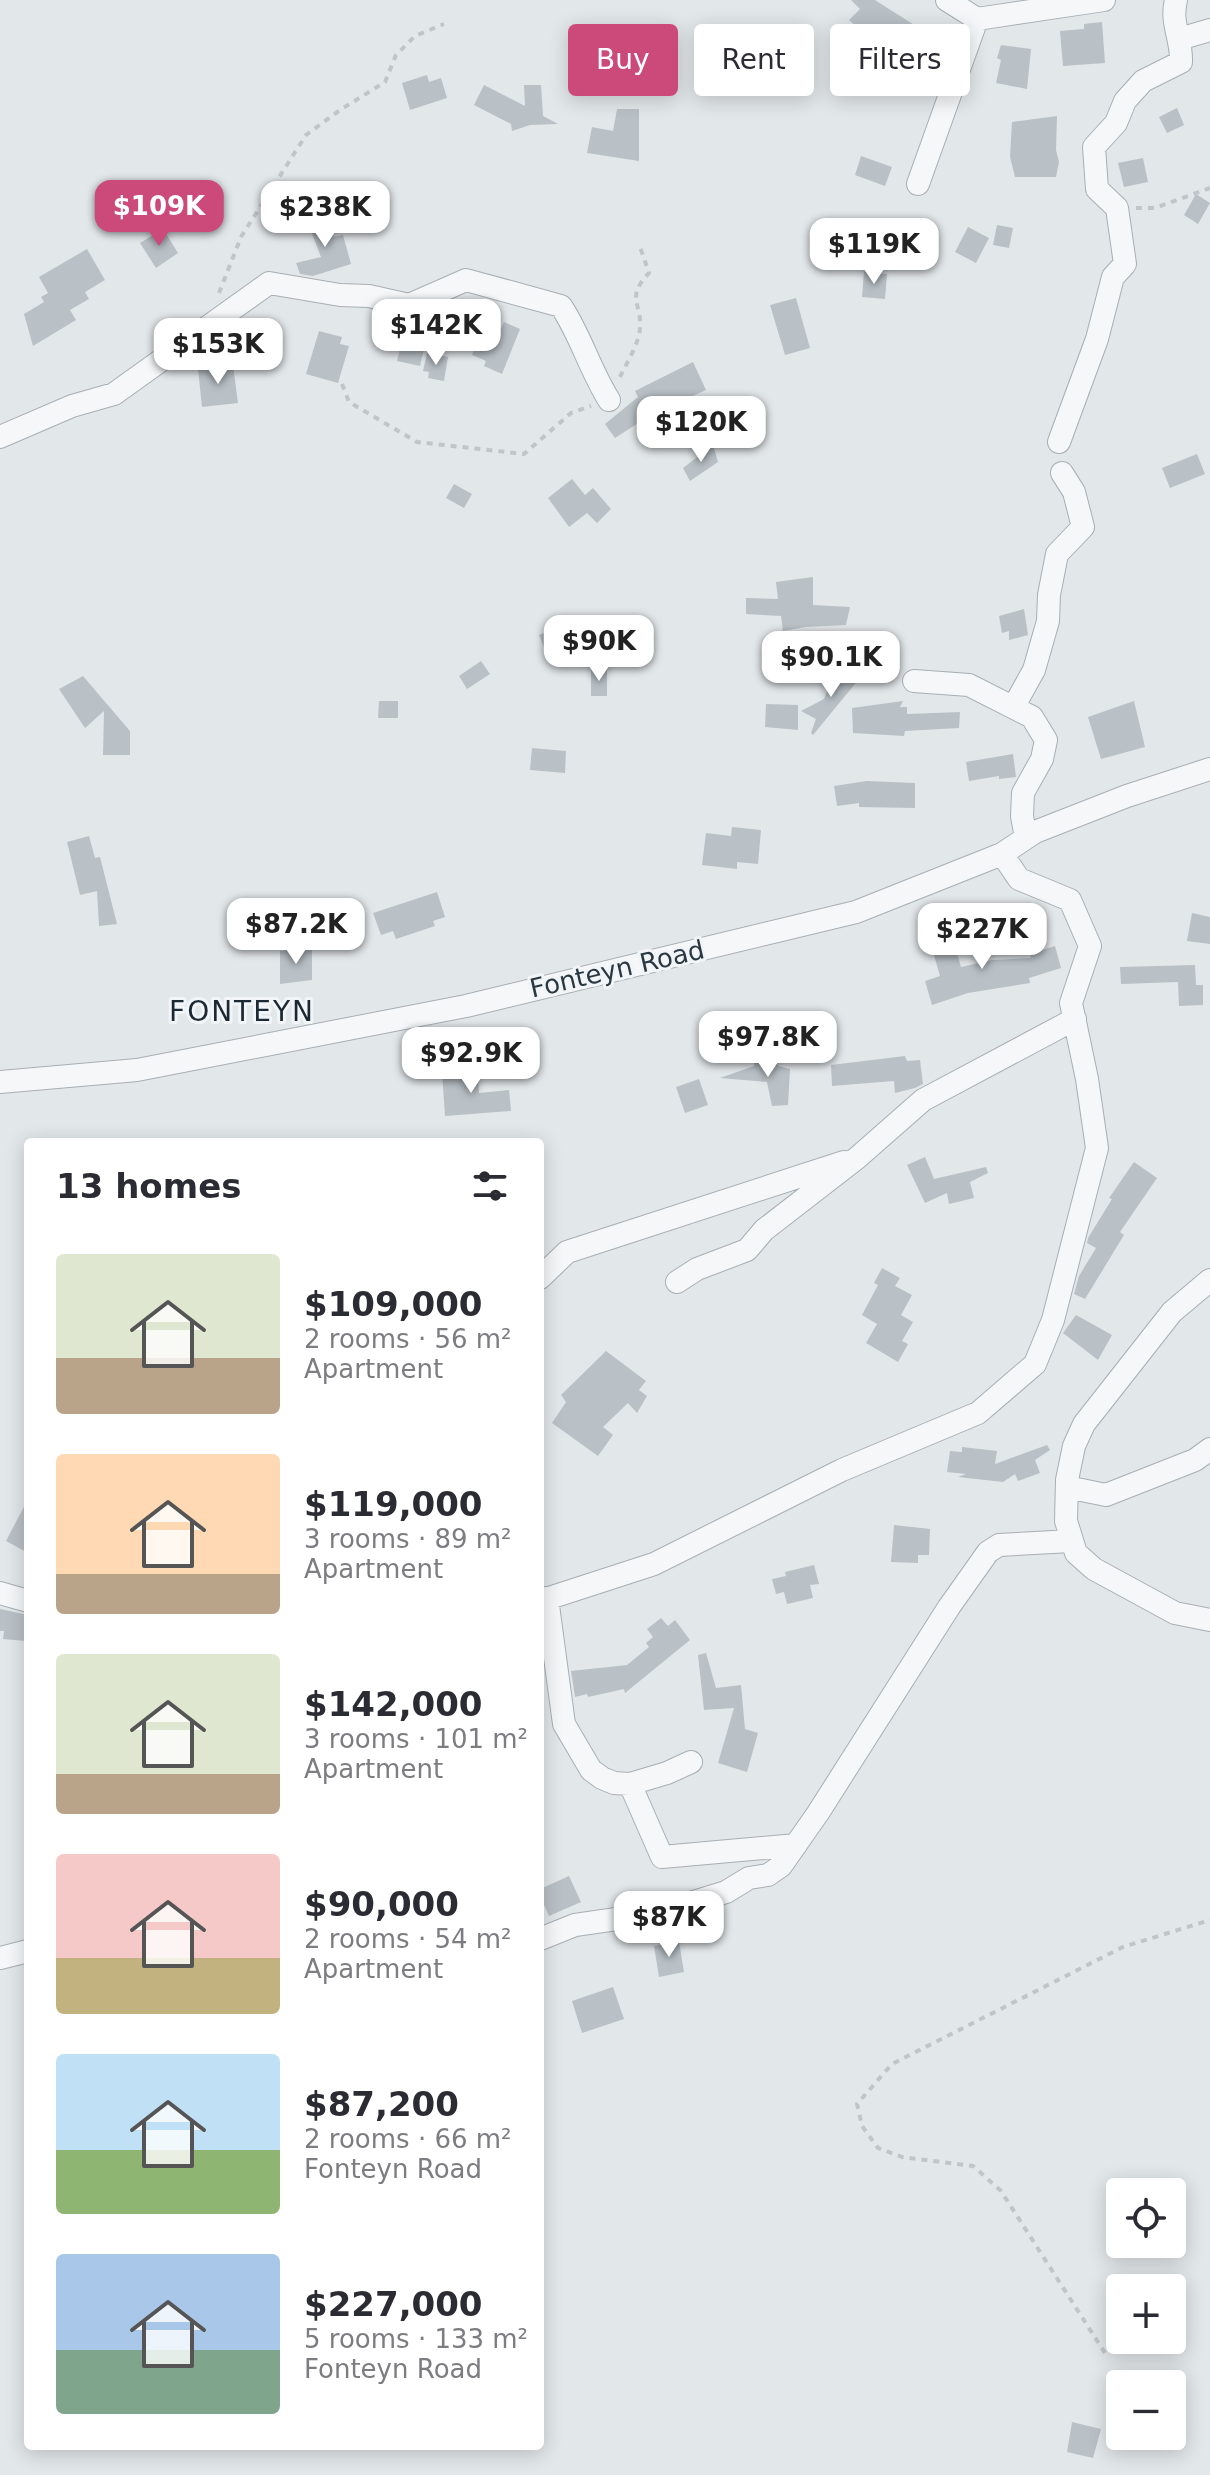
<!DOCTYPE html>
<meta charset="utf-8">
<style>
body{margin:0;font-family:"DejaVu Sans",sans-serif;background:#f2f2f3;color:#2b2b33;height:100vh;display:flex;flex-direction:column;font-size:30px;white-space:nowrap}
*{box-sizing:border-box;margin:0}
p{font-size:26px;color:#7c7c81}
.icon{flex:none;width:44px;height:44px;fill:none;stroke:currentColor;stroke-width:2;stroke-linecap:round;stroke-linejoin:round}
.map{position:relative;flex:1;overflow:hidden}
.side{position:absolute;left:24px;top:1138px;width:520px;height:1312px;display:flex;flex-direction:column;background:#fff;border-radius:8px;box-shadow:0 4px 20px #0003}
.side>*{flex:none}
.hud{position:absolute;left:568px;top:24px;width:522px;height:72px;display:flex;gap:16px}
.tools{position:absolute;left:1106px;top:2178px;display:grid;gap:16px}
.tools a{display:grid;place-items:center;width:80px;height:80px;border-radius:8px;background:#fff;box-shadow:0 4px 20px #0003;font-size:40px}
.price{position:absolute;translate:-50% -68px;padding:0 18px;border-radius:16px;background:#fff;color:#222;font-size:26px;line-height:52px;filter:drop-shadow(0 2px 4px #0008)}
.price::after{content:'';position:absolute;left:50%;top:48px;width:24px;height:18px;margin-left:-12px;background:inherit;clip-path:polygon(0 0,100% 0,50% 100%)}
.price.active{background:#cc4a7a;color:#fff}
ul{padding:0;list-style:none}
li{display:flex;align-items:center;gap:24px;height:200px;padding:0 32px}
li span{display:grid;place-items:center;flex:none;width:224px;height:160px;border-radius:8px;color:#555}
li>.icon{margin-inline-start:auto}
span .icon{width:96px;height:96px;fill:#fffc;stroke-width:1}
li b{font-size:34px}
h2{display:flex;justify-content:space-between;align-items:center;height:96px;padding:0 32px;font-size:34px}
.pill{padding:0 28px;border-radius:8px;background:#fff;box-shadow:0 4px 20px #0003;font-size:28px;line-height:72px}
.pill.active{background:#cc4a7a;color:#fff}
.map>svg:first-child{display:block}
.building{fill:#b9c1c7}
.lines{fill:none;stroke-linecap:round;stroke-linejoin:round}
.minor-casing{stroke:#a7afb4;stroke-width:24}
.path{stroke:#c0c5c9;stroke-width:4;stroke-dasharray:6 6;stroke-linecap:butt}
.minor{stroke:#f5f7f9;stroke-width:22}
.labels{text-anchor:middle;dominant-baseline:central;stroke-width:6;stroke-linejoin:round;paint-order:stroke}
.street-label{font-size:26px;fill:#2a3842;stroke:#f2f5f8}
.neighbourhood-label{font-size:28px;letter-spacing:2px;fill:#1c2933;stroke:#f2f5f8}
</style>
<div class="map">
<svg width="1210" height="2475" viewBox="0 0 1210 2475">
<rect width="100%" height="100%" fill="#e2e7ea"/>
<!-- building -->
<path class="building" d="M851,0H875L919,28L945,41L937,59L909,44L907,47L868,24L861,31L849,20L860,9Z
M1102,22L1105,63L1063,66L1060,31L1084,29V24Z
M1001,45L1031,49L1027,89L996,83L1001,60L997,58Z
M427,75L429,82L441,78L447,98L410,110L402,83Z
M484,85L525,106L524,85H541L543,116L558,124L530,125L512,131L511,124L474,105Z
M1177,108L1184,125L1167,133L1159,117Z
M617,109H639V161L587,153L592,127L613,131Z
M1057,116L1056,150L1059,162L1056,177H1015L1010,157L1012,122Z
M861,156L892,167L885,186L855,175Z
M1143,158L1148,182L1124,187L1118,163Z
M1196,194L1210,203L1198,224L1184,215Z
M321,213L334,237L343,235L351,264L313,276L300,274L296,263L321,257L306,218Z
M997,225L1013,228L1009,248L993,245Z
M968,227L989,238L976,263L955,252Z
M163,229L178,253L156,268L140,243Z
M87,249L105,280L85,292L89,299L70,310L76,320L33,346L24,314L44,302L41,297L48,293L39,277Z
M864,272L887,274L885,299L862,297Z
M796,298L810,348L785,355L770,305Z
M504,322L520,329L502,374L484,366L486,361L472,355L478,340L485,343L492,325L501,329Z
M247,326H266L267,346L248,347Z
M319,331L342,337L340,344L349,346L338,383L306,374Z
M404,331L427,336L420,366L397,361Z
M427,353L448,357L444,381L428,378L429,372L423,371Z
M693,362L706,390L649,416L615,438L605,424L638,397L635,391Z
M233,365L238,403L202,407L198,369Z
M713,445L718,462L690,481L683,468Z
M1197,454L1205,474L1170,488L1162,468Z
M572,479L585,495L593,488L611,509L597,523L587,513L569,527L548,498Z
M454,484L472,494L464,508L446,498Z
M813,577V605L850,607L846,625L806,627L783,631L781,616L746,614V598L778,599L776,582Z
M1024,609L1028,635L1009,640V631L1002,633L999,616Z
M554,629L563,651L548,657L539,635Z
M481,661L490,674L467,689L459,676Z
M607,669V696H591V670Z
M835,671L859,679L813,735L811,733L816,719L801,711L824,699Z
M83,676L130,731V755H103L104,711L85,728L59,689Z
M379,701H398V718H378Z
M903,701L900,707H907V714L960,712L959,728L905,731L904,736L853,733L852,708Z
M1134,701L1145,747L1101,759L1088,717Z
M766,704L798,705V730L765,727Z
M532,748L566,751L565,773L530,770Z
M1013,754L1016,777L999,779V776L969,781L966,762Z
M867,781L915,783V808L859,807V803L837,806L834,786Z
M732,827L761,830L758,864L737,862V869L702,865L706,833L731,836Z
M89,836L95,858L100,857L117,924L99,926L97,891L80,895L67,842Z
M437,892L445,917L433,921L435,926L396,939L393,931L381,935L373,913Z
M1192,913L1210,917V944L1187,941Z
M951,932L961,967L992,960L1031,958L1030,954L1055,946L1061,968L1029,978L1030,983L968,993L932,1005L925,981L940,976L929,938Z
M312,950V980L280,984V951Z
M1195,965L1196,985H1203V1005L1179,1006L1178,982L1121,984L1120,967Z
M775,1056L778,1066L790,1069L788,1105L772,1106L767,1082L720,1078L754,1066V1059Z
M905,1056L907,1061L920,1060L923,1084L915,1088L895,1093L894,1081L832,1086L831,1065Z
M478,1069L479,1093L509,1090L511,1111L445,1116L442,1072Z
M699,1079L708,1105L685,1113L676,1087Z
M925,1157L934,1179L986,1167L988,1173L970,1182L974,1198L949,1204L947,1193L925,1203L907,1165Z
M1134,1162L1157,1178L1120,1232L1124,1235L1085,1299L1074,1294L1079,1276L1096,1248L1087,1243L1088,1238L1112,1199L1109,1198Z
M882,1268L900,1278L895,1286L912,1295L901,1315L913,1322L902,1341L908,1344L898,1362L866,1343L877,1324L862,1315L878,1285L874,1283Z
M1076,1315L1112,1335L1098,1360L1063,1333Z
M606,1351L646,1381L639,1390L647,1396L637,1413L628,1403L603,1427L613,1435L598,1456L552,1423L566,1402L561,1395Z
M1047,1445L1050,1450L1035,1460L1040,1473L1018,1481L1015,1474L1003,1482L958,1477L966,1474L947,1472L950,1451L962,1452V1447L997,1451L995,1464Z
M28,1499V1553L6,1541Z
M894,1525L930,1529L929,1555H918V1563L891,1562Z
M814,1565L819,1584L810,1585L813,1598L787,1604L784,1592L776,1594L772,1579L786,1576L785,1572Z
M0,1609L28,1615L26,1641L3,1639L4,1631H0Z
M661,1618L668,1626L675,1620L690,1640L625,1693L624,1689L588,1697L587,1694L575,1697L571,1671L627,1665L649,1647L646,1643L653,1637L647,1629Z
M706,1653L716,1688L741,1685L745,1729L758,1733L747,1772L718,1763L734,1708L704,1710L698,1655Z
M569,1876L581,1902L549,1916L540,1896V1889Z
M679,1942L684,1972L659,1977L654,1946Z
M613,1987L624,2019L582,2033L572,2001Z
M1072,2422L1101,2429L1093,2458L1067,2452Z"/>
<g class="lines">
<defs>
<path id="minor" d="M947,0L977,19L1104,0
M1179,39L1210,30
M918,184L977,19
M0,437L72,406L114,394L269,283L340,295L369,296L409,305L466,280L561,306C581,336 590,370 609,400
M1059,442L1097,339L1113,277L1125,264L1117,208L1097,189L1094,147L1116,123L1125,101L1143,81L1181,62C1182,38 1170,24 1176,0
M914,681L969,685L1032,717L1046,740L1042,759L1023,793L1022,816L1026,838
M1014,706L1034,670L1048,621L1049,595L1057,554L1083,527L1074,492L1062,473
M0,1082L137,1070L466,1006L856,912L1002,854L1035,832L1127,796L1210,769
M540,1278L567,1252L844,1162
M1210,1280L1172,1312L1084,1424L1074,1446L1067,1480L1066,1521L1076,1553L1094,1569L1175,1613L1210,1620
M677,1282L697,1269L747,1250L764,1230L857,1158L923,1100L1075,1019
M1067,1487L1106,1495L1195,1460L1210,1449
M0,1593L28,1601
M547,1598L564,1724L591,1770L602,1778L614,1783L630,1784
M540,1601L654,1564L842,1470L978,1413L1035,1364L1053,1320L1097,1148L1087,1079L1071,1003L1090,946L1070,900L1019,879L1002,854
M691,1762L667,1773L630,1784L662,1857L796,1845
M540,1939L575,1925L658,1913L726,1892L749,1878L768,1875L781,1866L818,1813L949,1607L988,1552L999,1545L1071,1541
M0,1958L28,1951"/>
</defs>
<!-- minor casing -->
<use href="#minor" class="minor-casing"/>
<!-- path -->
<path class="path" d="M1136,208H1155L1210,188
M219,293L241,237L306,135L340,110L385,82L396,55L415,36L444,24
M620,377C627,362 639,344 640,328C642,303 625,298 649,273L639,244
M342,384L349,402L417,442L524,454L571,413L591,406
M1105,2353L1001,2191L973,2166L902,2157L878,2148L862,2126L857,2104L892,2064L1123,1947L1210,1920"/>
<!-- minor -->
<use href="#minor" class="minor"/>
</g>
<g class="labels">
<!-- street labels -->
<g class="street-label">
<text transform="translate(617 969) rotate(-13)">Fonteyn Road</text>
</g>
<!-- neighbourhood labels -->
<g class="neighbourhood-label">
<text x="242" y="1011">FONTEYN</text>
</g>
</g>
</svg>
<div class="tools">
<a><svg class="icon" aria-label="locate" viewBox="0 0 24 24"><circle cx="12" cy="12" r="6"/><path d="M12 2v4M12 18v4M2 12h4M18 12h4"/></svg></a>
<a>+</a>
<a>−</a>
</div>
<b class="price active" style="left:159px;top:248px">$109K</b>
<b class="price" style="left:325px;top:249px">$238K</b>
<b class="price" style="left:874px;top:286px">$119K</b>
<b class="price" style="left:436px;top:367px">$142K</b>
<b class="price" style="left:218px;top:386px">$153K</b>
<b class="price" style="left:701px;top:464px">$120K</b>
<b class="price" style="left:599px;top:683px">$90K</b>
<b class="price" style="left:831px;top:699px">$90.1K</b>
<b class="price" style="left:296px;top:966px">$87.2K</b>
<b class="price" style="left:982px;top:971px">$227K</b>
<b class="price" style="left:768px;top:1079px">$97.8K</b>
<b class="price" style="left:471px;top:1095px">$92.9K</b>
<b class="price" style="left:669px;top:1959px">$87K</b>
<div class="hud">
<a class="pill active">Buy</a>
<a class="pill">Rent</a>
<a class="pill">Filters</a>
</div>
<section class="side">
<h2>13 homes<svg class="icon" aria-label="filters" viewBox="0 0 24 24"><path d="M4 7h16M4 17h16"/><circle cx="9" cy="7" r="2"/><circle cx="15" cy="17" r="2"/></svg></h2>
<ul>
<li><span style="background:linear-gradient(#dfe7d0 65%,#b9a48a 0)"><svg class="icon" aria-label="home" viewBox="0 0 24 24"><path d="M3 11l9-7 9 7M6 9v11h12V9"/></svg></span><div><b>$109,000</b><p>2 rooms · 56 m²</p><p>Apartment</p></div></li>
<li><span style="background:linear-gradient(#ffd9b3 75%,#b9a48a 0)"><svg class="icon" aria-label="home" viewBox="0 0 24 24"><path d="M3 11l9-7 9 7M6 9v11h12V9"/></svg></span><div><b>$119,000</b><p>3 rooms · 89 m²</p><p>Apartment</p></div></li>
<li><span style="background:linear-gradient(#dfe7d0 75%,#b9a48a 0)"><svg class="icon" aria-label="home" viewBox="0 0 24 24"><path d="M3 11l9-7 9 7M6 9v11h12V9"/></svg></span><div><b>$142,000</b><p>3 rooms · 101 m²</p><p>Apartment</p></div></li>
<li><span style="background:linear-gradient(#f6c9c9 65%,#c2b280 0)"><svg class="icon" aria-label="home" viewBox="0 0 24 24"><path d="M3 11l9-7 9 7M6 9v11h12V9"/></svg></span><div><b>$90,000</b><p>2 rooms · 54 m²</p><p>Apartment</p></div></li>
<li><span style="background:linear-gradient(#bfe0f5 60%,#8fb573 0)"><svg class="icon" aria-label="home" viewBox="0 0 24 24"><path d="M3 11l9-7 9 7M6 9v11h12V9"/></svg></span><div><b>$87,200</b><p>2 rooms · 66 m²</p><p>Fonteyn Road</p></div></li>
<li><span style="background:linear-gradient(#a9c7e8 60%,#7fa58c 0)"><svg class="icon" aria-label="home" viewBox="0 0 24 24"><path d="M3 11l9-7 9 7M6 9v11h12V9"/></svg></span><div><b>$227,000</b><p>5 rooms · 133 m²</p><p>Fonteyn Road</p></div></li>
</ul>
</section>
</div>
